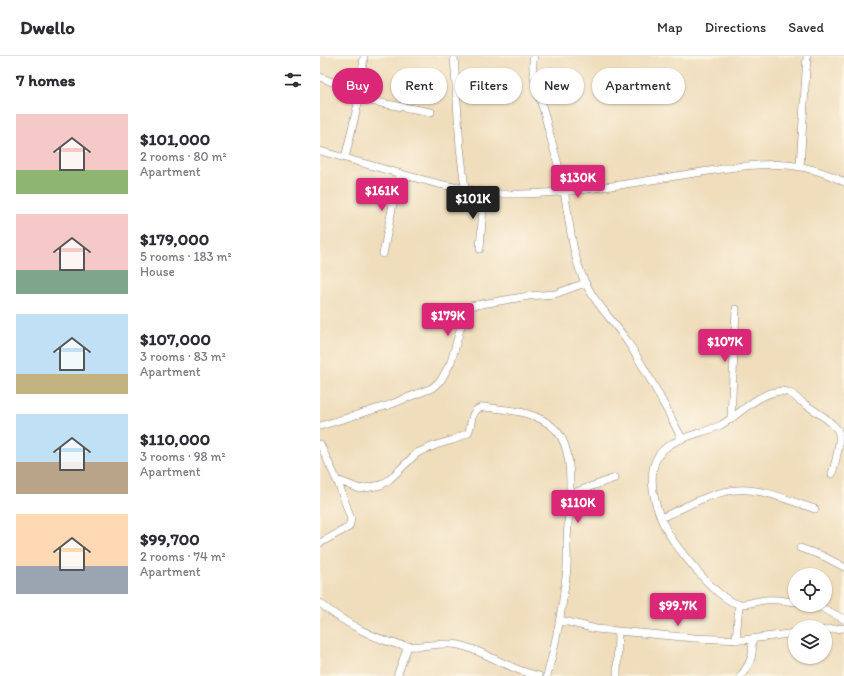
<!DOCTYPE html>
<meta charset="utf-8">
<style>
body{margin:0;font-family:Itim,sans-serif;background:#f7f7f7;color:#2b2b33;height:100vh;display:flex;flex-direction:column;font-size:15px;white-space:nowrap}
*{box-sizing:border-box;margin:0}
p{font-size:13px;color:#7c7c81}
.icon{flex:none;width:22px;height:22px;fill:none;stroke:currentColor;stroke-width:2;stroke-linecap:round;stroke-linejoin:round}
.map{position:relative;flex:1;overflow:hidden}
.drawer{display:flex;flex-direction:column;background:#fff;width:320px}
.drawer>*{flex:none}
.guide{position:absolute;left:12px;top:12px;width:380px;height:36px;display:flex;gap:8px}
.buttons{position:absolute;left:468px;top:512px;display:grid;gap:8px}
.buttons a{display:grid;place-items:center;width:44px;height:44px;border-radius:50%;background:#fff;box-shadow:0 1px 3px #0004;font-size:20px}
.price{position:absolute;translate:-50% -34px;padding:0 9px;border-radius:4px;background:#db2777;color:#fff;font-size:13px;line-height:26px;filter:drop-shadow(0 1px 2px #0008)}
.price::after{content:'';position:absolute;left:50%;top:24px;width:12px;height:9px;margin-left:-6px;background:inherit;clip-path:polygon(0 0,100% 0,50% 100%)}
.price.selected{background:#222;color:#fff}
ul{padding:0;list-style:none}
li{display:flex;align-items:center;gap:12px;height:100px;padding:0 16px}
li span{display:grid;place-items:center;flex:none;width:112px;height:80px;border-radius:0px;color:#555}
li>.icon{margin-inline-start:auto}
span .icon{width:48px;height:48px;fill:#fffc;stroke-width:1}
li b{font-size:17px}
h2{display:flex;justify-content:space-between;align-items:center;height:48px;padding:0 16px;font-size:17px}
.chip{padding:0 14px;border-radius:18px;background:#fff;box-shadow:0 1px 3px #0004;font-size:14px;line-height:36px}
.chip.selected{background:#db2777;color:#fff}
header{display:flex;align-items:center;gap:24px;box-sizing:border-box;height:56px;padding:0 20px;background:#fff;border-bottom:1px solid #e1e1e2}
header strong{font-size:19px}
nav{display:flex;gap:22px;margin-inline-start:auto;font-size:14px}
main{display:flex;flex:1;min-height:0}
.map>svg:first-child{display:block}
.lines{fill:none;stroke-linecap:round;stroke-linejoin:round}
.minor-casing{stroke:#88807b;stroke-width:8}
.minor{stroke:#fff;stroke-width:7}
</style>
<header>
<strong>Dwello</strong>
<nav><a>Map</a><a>Directions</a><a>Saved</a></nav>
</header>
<main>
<section class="drawer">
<h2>7 homes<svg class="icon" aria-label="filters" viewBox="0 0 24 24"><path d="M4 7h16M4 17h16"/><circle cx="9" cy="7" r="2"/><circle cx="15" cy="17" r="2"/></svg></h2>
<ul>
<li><span style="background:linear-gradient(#f6c9c9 70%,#8fb573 0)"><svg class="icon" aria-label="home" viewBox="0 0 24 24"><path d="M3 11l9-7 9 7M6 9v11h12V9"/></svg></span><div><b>$101,000</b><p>2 rooms · 80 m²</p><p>Apartment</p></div></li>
<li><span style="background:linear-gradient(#f6c9c9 70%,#7fa58c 0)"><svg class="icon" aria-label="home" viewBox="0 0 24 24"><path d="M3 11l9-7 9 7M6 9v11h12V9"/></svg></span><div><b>$179,000</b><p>5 rooms · 183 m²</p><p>House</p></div></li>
<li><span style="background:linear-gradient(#bfe0f5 75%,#c2b280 0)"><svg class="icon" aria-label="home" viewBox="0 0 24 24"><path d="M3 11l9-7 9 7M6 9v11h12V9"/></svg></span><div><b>$107,000</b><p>3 rooms · 83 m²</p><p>Apartment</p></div></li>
<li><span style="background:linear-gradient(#bfe0f5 60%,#b9a48a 0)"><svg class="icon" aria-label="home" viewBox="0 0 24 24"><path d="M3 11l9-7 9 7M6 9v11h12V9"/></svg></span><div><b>$110,000</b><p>3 rooms · 98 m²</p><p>Apartment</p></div></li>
<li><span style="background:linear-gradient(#ffd9b3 65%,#9aa5b1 0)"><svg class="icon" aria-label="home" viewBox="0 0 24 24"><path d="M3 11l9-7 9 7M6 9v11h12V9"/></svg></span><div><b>$99,700</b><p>2 rooms · 74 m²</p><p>Apartment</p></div></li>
</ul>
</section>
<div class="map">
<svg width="524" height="620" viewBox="0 0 524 620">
<rect width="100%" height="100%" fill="#fcf5e5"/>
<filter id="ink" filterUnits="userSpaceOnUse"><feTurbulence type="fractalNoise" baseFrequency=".025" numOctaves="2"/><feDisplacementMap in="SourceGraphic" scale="8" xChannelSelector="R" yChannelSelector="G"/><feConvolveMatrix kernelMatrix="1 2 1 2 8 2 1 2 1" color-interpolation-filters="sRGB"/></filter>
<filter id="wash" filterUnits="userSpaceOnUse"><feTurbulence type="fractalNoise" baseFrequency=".012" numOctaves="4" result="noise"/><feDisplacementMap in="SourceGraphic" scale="16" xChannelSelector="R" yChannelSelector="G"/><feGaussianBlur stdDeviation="0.9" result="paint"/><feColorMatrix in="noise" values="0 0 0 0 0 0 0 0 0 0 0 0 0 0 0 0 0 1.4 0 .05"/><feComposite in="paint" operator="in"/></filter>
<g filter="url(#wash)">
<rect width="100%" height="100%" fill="#efddbb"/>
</g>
<g filter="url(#ink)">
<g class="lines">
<defs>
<path id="minor" d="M134,0L140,91L145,133
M214,0C209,14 220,42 224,56C230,82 239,108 244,135C250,165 251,198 265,226C275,248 294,265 307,285C328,316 345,350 362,383
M0,21L39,37
M39,43L111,56
M0,95C40,106 79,118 119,128C140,132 161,137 182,138C221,139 261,134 299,129C329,125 359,119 389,115C437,107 479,102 524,126
M25,102L39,43L44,0
M480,111L487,0
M160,193L164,136
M63,198L79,118
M411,362L416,253
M0,370L69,349L112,332L121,324L131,306L143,263L146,254L150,250L209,240L235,238L265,227
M0,388L19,429L31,463L29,471L0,487
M17,424L40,433L61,429L70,423L97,397L116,389L133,384L148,377C153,367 149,353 164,351C187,354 217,355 235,373C258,395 248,455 247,485C247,497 248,509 246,521C242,555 236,587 227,620
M250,438L295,422
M341,462C364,452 392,435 417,434C443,432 470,445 495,453
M480,492L503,500L524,511
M475,546C465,545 455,543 445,544C436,545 426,549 418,548C398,544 364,500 352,483C336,460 319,409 348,390C364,379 384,377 401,369C419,359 435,340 455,336C460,335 466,335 470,337C474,339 478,344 482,346C493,354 507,361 516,372C518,374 519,377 519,380C520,392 515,407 512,418
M0,547C21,565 60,587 87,590C104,592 122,585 139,589C157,593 173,603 190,610C199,615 209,617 219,620
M491,549L502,552L524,563
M240,564L276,573L374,582L423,584L475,577
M505,574L524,572
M416,584L419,548
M77,620L88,590
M297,620L298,575
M421,620C430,607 435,599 431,583"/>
</defs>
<!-- minor casing -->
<use href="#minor" class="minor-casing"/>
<!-- minor -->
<use href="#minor" class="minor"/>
</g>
</g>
</svg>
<div class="buttons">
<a><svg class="icon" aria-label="locate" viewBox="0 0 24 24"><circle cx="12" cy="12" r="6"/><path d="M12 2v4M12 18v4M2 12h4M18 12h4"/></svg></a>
<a><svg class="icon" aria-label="layers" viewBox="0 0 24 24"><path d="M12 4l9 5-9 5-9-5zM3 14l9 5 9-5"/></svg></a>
</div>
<b class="price" style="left:258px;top:143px">$130K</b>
<b class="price" style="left:62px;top:156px">$161K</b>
<b class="price selected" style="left:153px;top:164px">$101K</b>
<b class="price" style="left:128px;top:281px">$179K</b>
<b class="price" style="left:405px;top:307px">$107K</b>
<b class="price" style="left:258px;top:468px">$110K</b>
<b class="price" style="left:358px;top:571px">$99.7K</b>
<div class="guide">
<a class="chip selected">Buy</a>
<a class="chip">Rent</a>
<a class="chip">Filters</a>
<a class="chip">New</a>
<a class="chip">Apartment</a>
</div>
</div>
</main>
